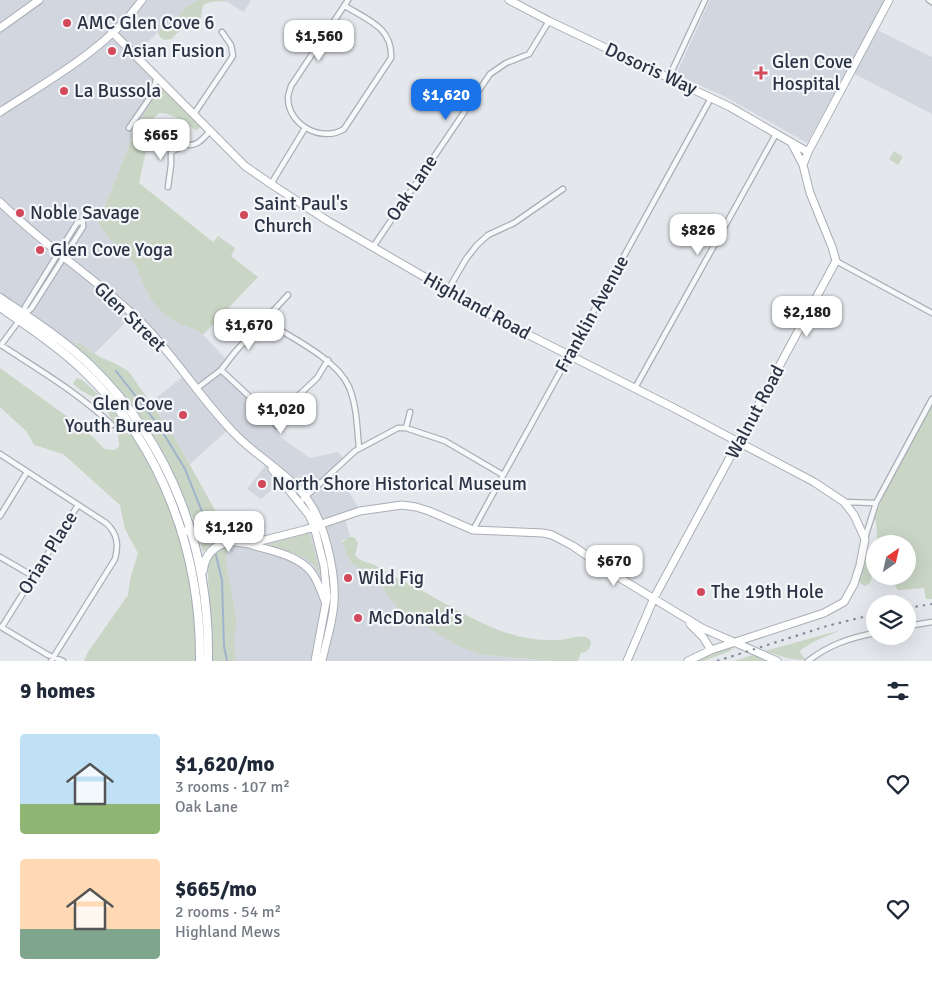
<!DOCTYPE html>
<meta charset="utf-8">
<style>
body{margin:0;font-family:Signika,sans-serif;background:#f2f2f3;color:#1f2937;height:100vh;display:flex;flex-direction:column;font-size:19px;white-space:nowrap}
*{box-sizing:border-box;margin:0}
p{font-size:16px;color:#747a83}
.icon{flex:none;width:28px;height:28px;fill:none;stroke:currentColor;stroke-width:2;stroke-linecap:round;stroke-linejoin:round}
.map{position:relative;height:661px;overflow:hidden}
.drawer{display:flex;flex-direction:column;background:#fff;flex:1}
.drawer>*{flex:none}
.needle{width:32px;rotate:34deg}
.tools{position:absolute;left:866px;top:535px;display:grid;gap:10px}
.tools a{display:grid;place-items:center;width:50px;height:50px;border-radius:50%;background:#fff;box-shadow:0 5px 20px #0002;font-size:25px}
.price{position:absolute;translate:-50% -42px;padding:0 11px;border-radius:10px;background:#fff;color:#222;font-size:16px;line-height:32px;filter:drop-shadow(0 1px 2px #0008)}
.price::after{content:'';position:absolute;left:50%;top:30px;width:15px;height:11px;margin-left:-8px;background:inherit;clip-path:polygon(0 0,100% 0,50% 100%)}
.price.selected{background:#1a73e8;color:#fff}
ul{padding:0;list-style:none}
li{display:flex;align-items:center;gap:15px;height:125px;padding:0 20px}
li span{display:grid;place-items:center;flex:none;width:140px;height:100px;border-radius:5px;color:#555}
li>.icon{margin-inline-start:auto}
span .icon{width:60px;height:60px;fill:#fffc;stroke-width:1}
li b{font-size:21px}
h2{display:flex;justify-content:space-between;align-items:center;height:60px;padding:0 20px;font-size:21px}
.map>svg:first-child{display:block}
.built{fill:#d2d6de}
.green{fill:#c9d6c5}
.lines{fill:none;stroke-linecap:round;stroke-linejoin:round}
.stream{stroke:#9fb4cc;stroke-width:2}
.street-casing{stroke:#a9aeb7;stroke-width:7}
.secondary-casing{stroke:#a9aeb7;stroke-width:9}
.primary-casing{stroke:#a3abb8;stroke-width:10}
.street{stroke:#f7f8fa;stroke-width:4.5}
.secondary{stroke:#fff;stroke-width:7}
.primary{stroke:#fff;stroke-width:8}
.rail{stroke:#7d8696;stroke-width:2;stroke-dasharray:2.5 5;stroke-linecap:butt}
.poi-dot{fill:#d1495b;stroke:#f4f6f9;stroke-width:2}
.labels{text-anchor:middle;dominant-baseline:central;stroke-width:4.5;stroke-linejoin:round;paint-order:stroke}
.poi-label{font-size:19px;fill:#2b3445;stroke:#f4f6f9;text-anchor:start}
.street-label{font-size:19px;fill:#2b3445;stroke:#f4f6f9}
</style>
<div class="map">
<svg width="932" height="661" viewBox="0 0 932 661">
<rect width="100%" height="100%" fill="#e4e7ec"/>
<!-- built -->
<path class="built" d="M0,0H199L186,7L171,24L164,26L135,55L157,77L155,93L135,130L105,206L97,217L113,241L133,261L142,277L147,293L169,318L178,323L196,328L228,361L221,370L277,426L276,434L310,458L338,452L345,461L336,469L360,511L344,516L350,536L342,541V543L350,561L355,566L373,573L388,596L484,655L553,661H236L234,641L237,622L226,562L229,541L244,544L320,524L315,512L287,477L261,499L247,489L268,462L230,428L190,464L174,436L151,402L185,375L133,315L94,354L78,342H76L78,351L63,346L0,303Z
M224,0H251L244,12Z
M710,0H885L871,27L932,57V114L847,70L807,143L724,96L676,75Z"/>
<!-- green -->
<path class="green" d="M199,0H224L228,2C219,1 212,0 203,5L200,22L185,26L171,39L164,40L160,37L158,32L164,26L171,24L186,7Z
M157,77L200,124L201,127L196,130C183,123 175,113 159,113L153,119L139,183L213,242L218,236L235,248L231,256L258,277L203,335C192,325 180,326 169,318C161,312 153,303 148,294C142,284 141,272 133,262C122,248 101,236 97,217L105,206L135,130L155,93Z
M894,151L903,157L898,165L889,159Z
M76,342C83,344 87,349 93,353C104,360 118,363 129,372L174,436L221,521L224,527L219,531L200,525L194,520L172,477L133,414L78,351Z
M0,368L76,423L95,439L104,449L114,450L119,447C121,437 109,412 102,404C94,395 82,394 73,383L77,378L82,380C146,432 182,512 194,592C197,614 196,638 197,661H84L88,652L128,595L130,580L138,553L125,529L120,505L63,454L34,445L27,432L0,407Z
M932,406V599H926L924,588L898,590L888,576H908V544H878L876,522L874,519L885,492Z
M308,533L310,535L320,573C310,555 288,551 269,546L270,544Z
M200,536L219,541L208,547L203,552L199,537Z
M348,537H354L358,543L355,555C361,563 371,562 378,567C394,577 412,585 428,594C461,612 495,634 533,639C541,640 551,640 560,640C568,639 578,635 586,637C590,639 589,639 591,642C590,649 588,652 581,653L578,661H553L484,655L460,647L401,611L388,596L373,573L355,566L350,561L342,543Z
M225,545L228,547L226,562L237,622L234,641L236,661H210L212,629L207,566L208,557Z
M865,555C871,561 874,575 870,583L865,586L860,583L859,580Z
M841,630L813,642L799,651L806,660C793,661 778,655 765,651Z
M730,646L733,647L730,651L704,661H687Z
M753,655L767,661H734Z"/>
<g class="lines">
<!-- stream -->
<path class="stream" d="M116,371L159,426L185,469L207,524
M216,555L222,580L224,646L227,661"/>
<defs>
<path id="street" d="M929,0L932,2
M345,6C368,20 393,28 391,58L344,129C322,143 288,125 288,98C288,94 290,90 291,86L348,0
M669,77L705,0
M194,114L233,56L231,45L222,32
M179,123L176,135L182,141L183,144C196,148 202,140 210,131
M129,128L151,96L157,77
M271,184L305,128
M168,187L171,165V153C174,148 180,150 183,144
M83,221V227L31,309L24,314L1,345C39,370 79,393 112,425
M373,247L490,74L506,63L529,54L549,21
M836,261L932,313
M448,290L466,259L477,245L488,235L514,223L563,189
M24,314L25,307L77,223L83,221
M265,321C290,337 337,359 349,387C357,406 357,428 359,448
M221,370L251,398L277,426L299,395L317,378L328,360
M635,388L776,134
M196,389L221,370L235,352L288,295
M406,428L410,412
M0,454L106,523C117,533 119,544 115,559L51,661
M300,502L355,451L398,428H406L445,441L503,475
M844,502L876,503
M0,516L27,472
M473,530L711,98
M865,538L876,503L932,399
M0,557L33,576
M908,626L932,622
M1,627L48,655L63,661
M2,627L78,505
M808,661C829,645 849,638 875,633"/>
<path id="secondary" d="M509,0L549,21L730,107L808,152
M0,28L39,0
M112,32L245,166L271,184L328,221L459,297L525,333L674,408L814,482L844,502L854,515L865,539L860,565L854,584L844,602L824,613L711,650L688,661
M0,112C49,80 107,49 142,0
M792,144L803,165
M0,202C44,246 97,279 141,322C176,357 201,400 236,435C261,461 300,479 316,514C327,537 336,576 334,602C333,621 326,642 322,661
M272,469L309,515L314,526L324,566L327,597L315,661
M185,531L202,532L229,541L249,544L304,530L360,511L402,505L416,507L429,511L473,530L543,533L552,535L573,546L615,575L702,628L777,661
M252,545C271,551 299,555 312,573C318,581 321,591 325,601
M690,624L703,637L711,650
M627,661L654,598L836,261L832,247L810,193L803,165L808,152L889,0"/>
<path id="primary" d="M0,298C31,319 64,340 91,366C172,445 210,550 208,661
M0,307C29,327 59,347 85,372C163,447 201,554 200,661
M203,570C205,554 214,546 229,541"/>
</defs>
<!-- street casing -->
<use href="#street" class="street-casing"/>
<!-- secondary casing -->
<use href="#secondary" class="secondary-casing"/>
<!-- primary casing -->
<use href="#primary" class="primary-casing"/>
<!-- street -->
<use href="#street" class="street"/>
<!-- secondary -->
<use href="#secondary" class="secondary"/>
<!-- primary -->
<use href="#primary" class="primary"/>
<!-- rail -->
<path class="rail" d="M908,608L932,604
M717,661L827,626L875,614"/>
</g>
<!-- markers -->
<g class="poi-dot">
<circle cx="67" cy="23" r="5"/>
<circle cx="112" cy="51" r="5"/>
<path d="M758.5 65.5h5v5h5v5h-5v5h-5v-5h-5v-5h5z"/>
<circle cx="64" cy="91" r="5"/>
<circle cx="20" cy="213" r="5"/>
<circle cx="244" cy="215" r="5"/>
<circle cx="40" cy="250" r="5"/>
<circle cx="183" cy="415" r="5"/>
<circle cx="262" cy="484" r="5"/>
<circle cx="348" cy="578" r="5"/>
<circle cx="701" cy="592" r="5"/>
<circle cx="358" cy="618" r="5"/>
</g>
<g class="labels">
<!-- poi labels -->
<g class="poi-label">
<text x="77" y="23">AMC Glen Cove 6</text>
<text x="122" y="51">Asian Fusion</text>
<text x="772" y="62">Glen Cove<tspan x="772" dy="22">Hospital</tspan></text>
<text x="74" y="91">La Bussola</text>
<text x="254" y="204">Saint Paul's<tspan x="254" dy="22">Church</tspan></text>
<text x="30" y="213">Noble Savage</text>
<text x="50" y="250">Glen Cove Yoga</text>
<text x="173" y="404" text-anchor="end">Glen Cove<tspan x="173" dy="22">Youth Bureau</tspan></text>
<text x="272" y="484">North Shore Historical Museum</text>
<text x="358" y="578">Wild Fig</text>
<text x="711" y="592">The 19th Hole</text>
<text x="368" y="618">McDonald's</text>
</g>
<!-- street labels -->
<g class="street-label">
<text transform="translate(651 69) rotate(25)">Dosoris Way</text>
<text transform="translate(412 188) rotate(-56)">Oak Lane</text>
<text transform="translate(477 306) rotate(29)">Highland Road</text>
<text transform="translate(592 314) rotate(-61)">Franklin Avenue</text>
<text transform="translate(130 317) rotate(44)">Glen Street</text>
<text transform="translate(755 412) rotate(-62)">Walnut Road</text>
<text transform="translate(48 553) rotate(-58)">Orian Place</text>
</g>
</g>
</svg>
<div class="tools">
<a><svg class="needle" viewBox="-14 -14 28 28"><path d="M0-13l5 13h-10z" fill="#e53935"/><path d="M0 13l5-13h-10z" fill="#747a83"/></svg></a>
<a><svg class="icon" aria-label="layers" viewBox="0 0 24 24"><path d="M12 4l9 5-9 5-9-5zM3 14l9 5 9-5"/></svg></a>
</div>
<b class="price" style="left:319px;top:62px">$1,560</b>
<b class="price selected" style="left:446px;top:121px">$1,620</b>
<b class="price" style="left:161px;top:161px">$665</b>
<b class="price" style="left:698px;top:256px">$826</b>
<b class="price" style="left:807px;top:338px">$2,180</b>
<b class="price" style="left:249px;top:351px">$1,670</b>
<b class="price" style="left:281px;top:435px">$1,020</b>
<b class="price" style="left:229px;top:553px">$1,120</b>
<b class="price" style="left:614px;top:587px">$670</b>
</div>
<section class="drawer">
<h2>9 homes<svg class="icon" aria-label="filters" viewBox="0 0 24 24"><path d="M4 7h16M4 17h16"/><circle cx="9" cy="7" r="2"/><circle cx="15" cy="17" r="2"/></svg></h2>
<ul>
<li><span style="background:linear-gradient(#bfe0f5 70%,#8fb573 0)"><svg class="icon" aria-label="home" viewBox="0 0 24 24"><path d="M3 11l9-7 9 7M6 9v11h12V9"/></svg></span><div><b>$1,620/mo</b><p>3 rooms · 107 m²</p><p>Oak Lane</p></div><svg class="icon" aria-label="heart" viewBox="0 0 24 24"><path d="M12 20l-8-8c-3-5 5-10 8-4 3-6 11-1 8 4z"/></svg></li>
<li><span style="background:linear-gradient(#ffd9b3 70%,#7fa58c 0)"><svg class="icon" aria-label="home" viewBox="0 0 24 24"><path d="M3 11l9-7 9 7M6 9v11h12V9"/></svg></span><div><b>$665/mo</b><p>2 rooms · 54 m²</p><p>Highland Mews</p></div><svg class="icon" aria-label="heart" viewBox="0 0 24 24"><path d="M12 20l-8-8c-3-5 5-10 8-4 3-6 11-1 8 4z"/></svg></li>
</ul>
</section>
